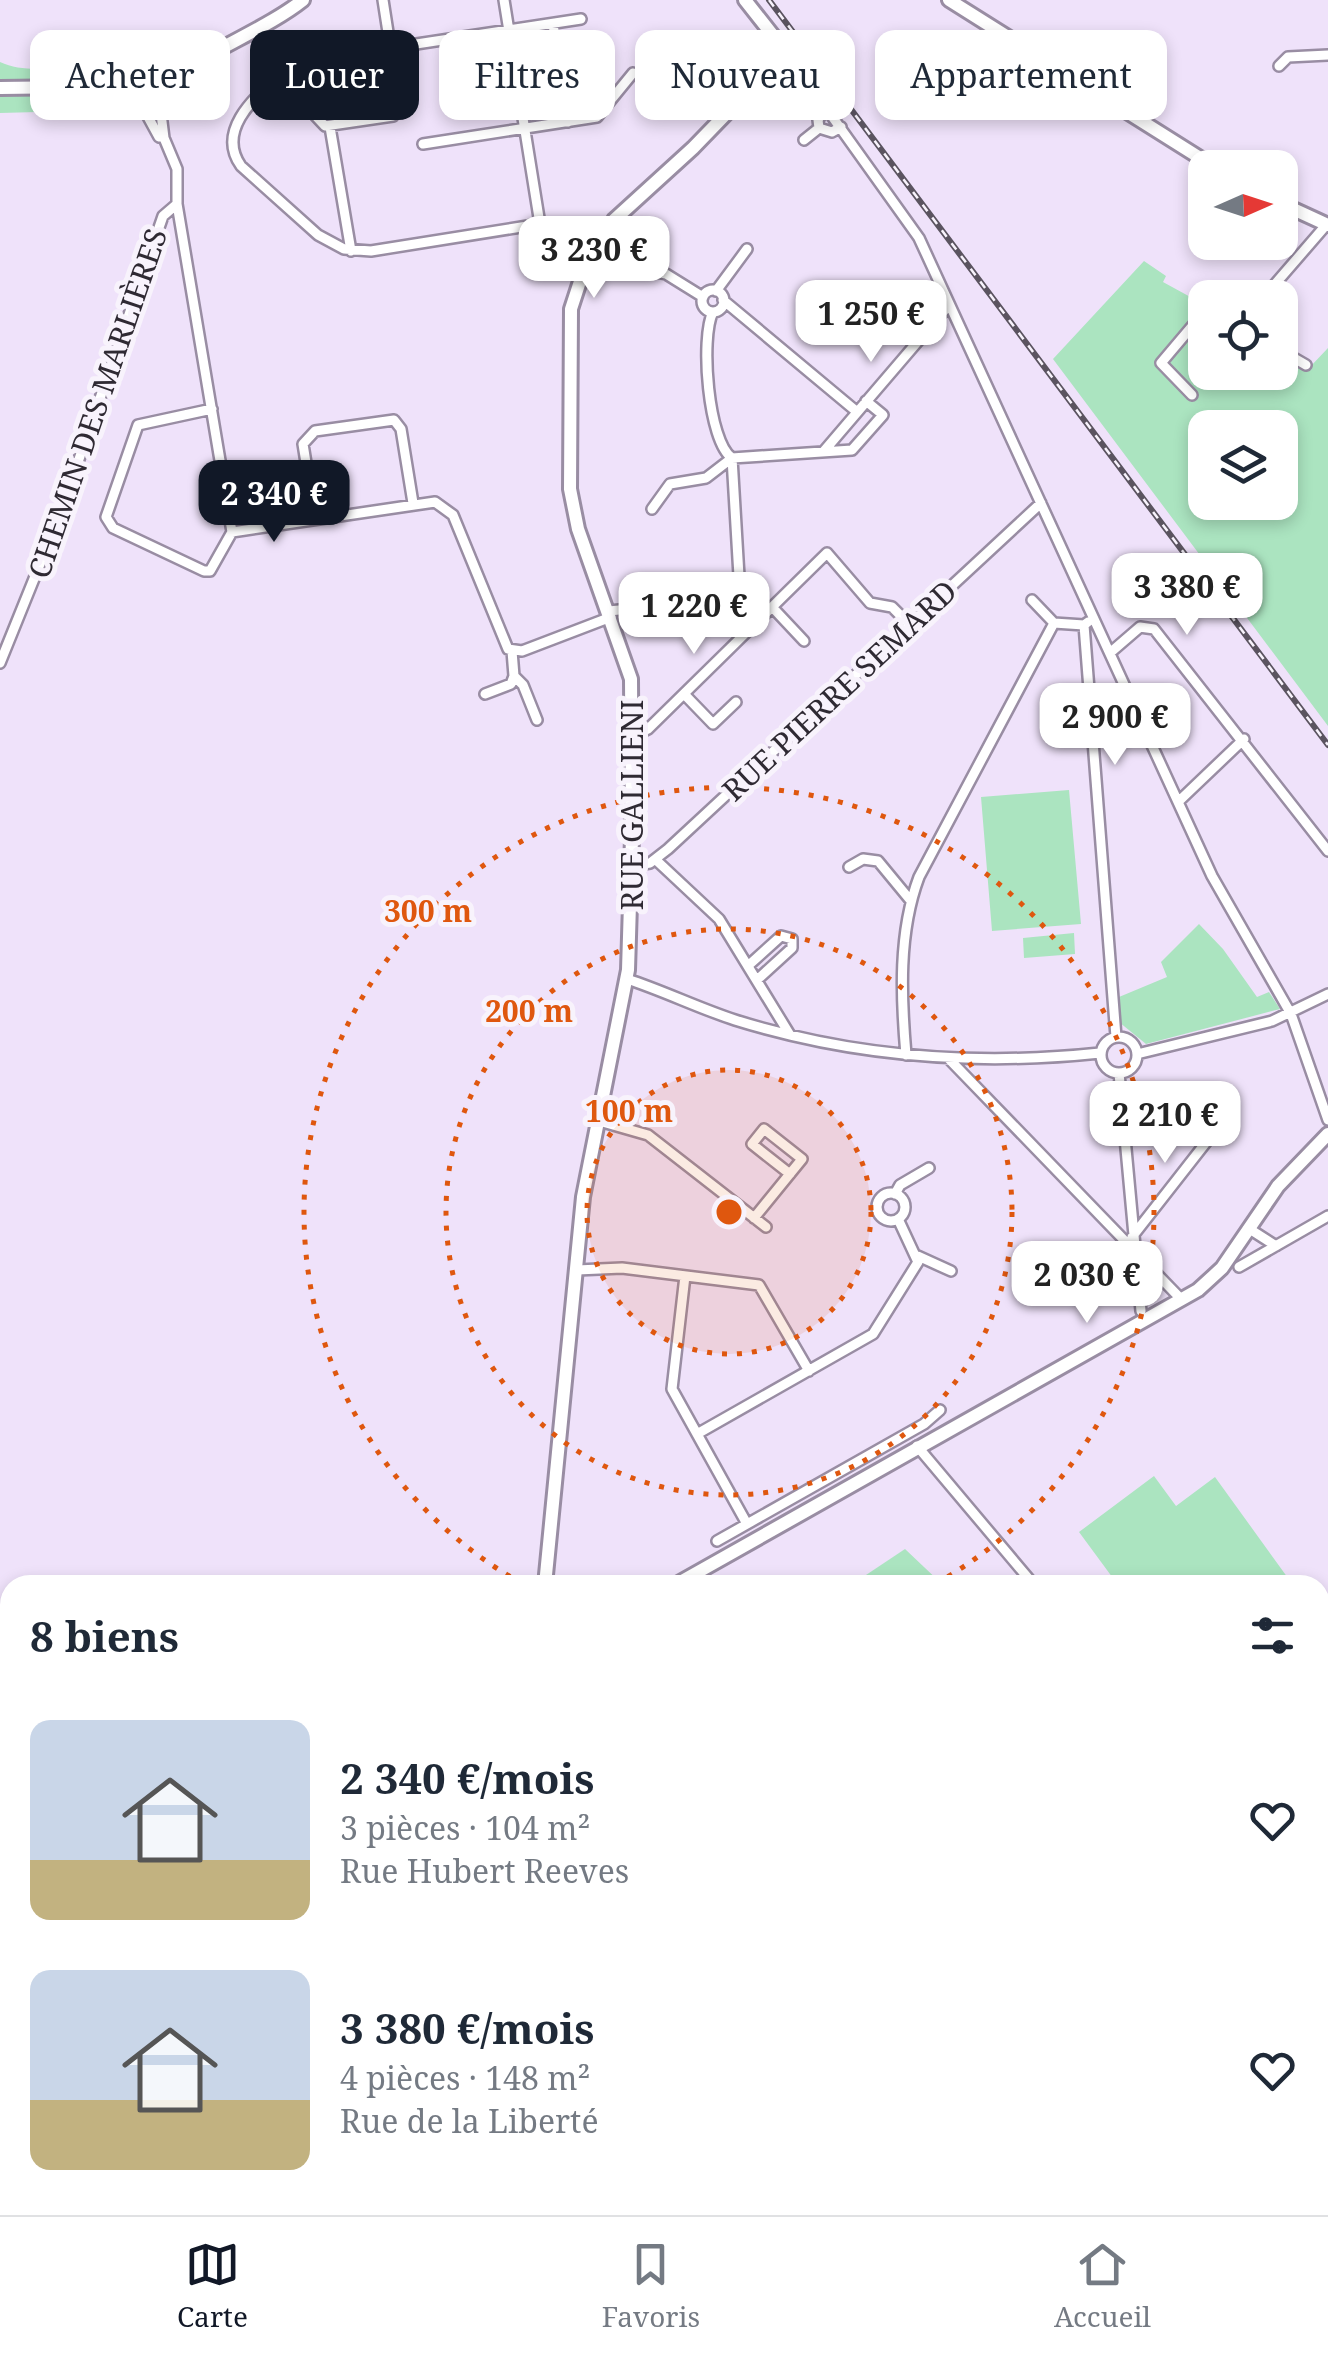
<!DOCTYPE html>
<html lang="fr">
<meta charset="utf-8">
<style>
body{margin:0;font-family:"Noto Serif",serif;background:#f2f2f3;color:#1f2937;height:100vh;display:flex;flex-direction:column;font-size:38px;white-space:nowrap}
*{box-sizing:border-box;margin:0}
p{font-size:32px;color:#747a83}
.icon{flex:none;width:55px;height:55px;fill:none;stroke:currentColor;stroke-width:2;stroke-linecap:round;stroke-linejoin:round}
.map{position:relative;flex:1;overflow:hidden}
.drawer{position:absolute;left:0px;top:1575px;width:1330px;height:640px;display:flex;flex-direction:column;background:#fff;border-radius:30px 30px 0 0;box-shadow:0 5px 15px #0003}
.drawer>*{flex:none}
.top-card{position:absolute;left:30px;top:30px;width:1270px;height:90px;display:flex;gap:20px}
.needle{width:65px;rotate:87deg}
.tools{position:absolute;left:1188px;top:150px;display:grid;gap:20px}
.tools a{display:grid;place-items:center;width:110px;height:110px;border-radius:20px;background:#fff;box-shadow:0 5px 15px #0003;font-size:50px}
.price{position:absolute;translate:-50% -85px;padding:0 22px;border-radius:20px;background:#fff;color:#222;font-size:32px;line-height:65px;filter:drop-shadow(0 2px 5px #0008)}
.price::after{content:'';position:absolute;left:50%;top:60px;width:30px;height:22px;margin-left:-15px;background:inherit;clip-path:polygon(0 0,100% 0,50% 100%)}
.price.active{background:#111827;color:#fff}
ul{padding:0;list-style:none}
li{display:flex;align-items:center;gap:30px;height:250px;padding:0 30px}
li span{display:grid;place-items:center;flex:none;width:280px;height:200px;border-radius:20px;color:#555}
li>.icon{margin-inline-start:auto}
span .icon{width:120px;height:120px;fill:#fffc;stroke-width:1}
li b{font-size:42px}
h2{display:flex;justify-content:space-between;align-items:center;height:120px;padding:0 30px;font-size:42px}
.tag{padding:0 35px;border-radius:20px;background:#fff;box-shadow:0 5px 15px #0003;font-size:35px;line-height:90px}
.tag.active{background:#111827;color:#fff}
.tabs{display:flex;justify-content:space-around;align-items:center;height:140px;border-top:2px solid #e0e1e3;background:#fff;font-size:28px;color:#747a83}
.tabs a{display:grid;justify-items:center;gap:5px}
.tabs .active{color:#111827}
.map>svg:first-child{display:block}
.green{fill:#abe4c0;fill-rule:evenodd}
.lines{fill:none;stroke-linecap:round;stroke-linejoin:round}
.street-casing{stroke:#998da3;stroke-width:14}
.secondary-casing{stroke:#998da3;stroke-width:18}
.street{stroke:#fff;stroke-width:9}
.secondary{stroke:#fff;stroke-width:12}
.rail-casing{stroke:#5b5460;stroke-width:6}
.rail{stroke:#f8f3fc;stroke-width:2.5;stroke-dasharray:8;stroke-linecap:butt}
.secondary-bridge-casing{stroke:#998da3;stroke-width:18;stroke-linecap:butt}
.secondary-bridge{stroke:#fff;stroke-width:12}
.ring{fill:none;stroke:#df570e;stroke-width:5;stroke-dasharray:5 10}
.labels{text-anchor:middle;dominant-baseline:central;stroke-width:10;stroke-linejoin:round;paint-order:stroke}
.street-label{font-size:30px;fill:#2f2a33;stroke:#f8f3fc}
.centre{fill:#df570e;stroke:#f8f3fc;stroke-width:5}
.ring-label{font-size:30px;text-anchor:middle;font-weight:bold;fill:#df570e;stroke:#f8f3fc;stroke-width:10;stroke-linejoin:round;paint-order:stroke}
</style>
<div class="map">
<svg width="1328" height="2215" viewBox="0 0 1328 2215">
<rect width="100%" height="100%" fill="#efe2fa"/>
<!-- green -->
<path class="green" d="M547,35L559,118L533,121L521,39Z
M112,58V68L64,78L0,80V62C33,77 77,64 112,58Z
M75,92V111L0,113V96Z
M1144,261L1166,276L1163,282L1205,305V372H1280V349L1310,367L1328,348V726L1053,359ZM1205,428H1280V502H1205Z
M1069,790L1081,924L992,931L981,797Z
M1199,924L1223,949L1257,997L1269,992L1280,1009L1146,1044L1119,1022V997L1167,977L1161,962Z
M1074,933L1075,954L1024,958L1023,938Z
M1154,1476L1176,1506L1215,1477L1293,1585H1118L1079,1532Z
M905,1549L943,1585H851Z
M1328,1758V2159L1320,2172V1766Z
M133,2205H1143L1159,2215H132Z"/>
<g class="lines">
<defs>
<path id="street" d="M504,0L540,224L588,259L666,274L703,297
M553,24L568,122
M390,48L581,19
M786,52L919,238L1212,876L1291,1014L1328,1120
M274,58L278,76L325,126L393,116L399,103L383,0
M1279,66L1288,57L1328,55
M278,76C254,98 216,131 241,166L318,235L344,249L371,251L540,224
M159,97L164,138L177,169V204L232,532L435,502L453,515L508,649L522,651L611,617
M141,104L159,137
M826,107L818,120L819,128L832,132L841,127
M330,127L351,251
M804,140L819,128
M423,144L597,117L633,73
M702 301a11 11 0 1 1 22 0a11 11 0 1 1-22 0Z
M716,291L747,249
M1263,298L1327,224
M723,300L856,411
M1280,350L1306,365
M1192,395L1161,363L1205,311
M212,409L138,425L106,517L113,528L204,571H210L232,532
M824,451L949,305
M652,509L670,484L706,478L732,458L852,450L883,415L866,401
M315,519L303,444L315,431L394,420L401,429L413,503
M1032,600L1054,623
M773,608L804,641
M609,611L730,599L740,593L732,458C708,442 700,337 713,312
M1088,622L1084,625L1116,1037
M512,651L514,676L523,685L537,720
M1111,652L1140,627L1154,629L1328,851
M0,663L59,517L163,216L177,204
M485,694L511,684L514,676
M684,694L713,724L736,702
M634,736L648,729L827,553L870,603L892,607L910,625
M1178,802L1244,739
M656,860L719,919L790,1035
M632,866L650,863L668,849L1041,503
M849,867L863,859L878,861L911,901
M750,964L781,936L792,939V948L758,979
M627,979C664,991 698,1008 735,1020C854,1057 977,1066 1100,1053
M1101 1055a18 18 0 1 1 36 0a18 18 0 1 1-36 0Z
M1137,1054L1272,1021L1328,994
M906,1055C901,997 898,933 919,877L1054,623L1084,625
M949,1059L1182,1300
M1119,1073L1141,1311
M599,1121L648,1135L766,1227
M877 1207a14 14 0 1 1 28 0a14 14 0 1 1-28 0Z
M895,1194L900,1185L929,1168
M754,1218L802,1159L764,1129L752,1144L790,1174
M1248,1228L1276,1246
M1132,1237L1222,1122
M918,1256L951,1271
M1239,1267L1328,1216
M577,1270L622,1268L759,1285L809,1371
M685,1276L672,1389L747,1524
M697,1434L873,1334L918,1262L898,1219
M917,1446L1034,1585
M717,1541L924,1424L940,1410
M1320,1669L1328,1661
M1320,2030L1328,2035
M1320,2049L1328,2054
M1328,2143L1320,2156L1328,2161
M303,2205L304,2215
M1219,2205L1235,2215
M109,2215L116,2205
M127,2215L132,2205
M1282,2215L1288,2205"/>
<path id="secondary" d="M949,0L1216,168
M0,88L77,87L123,94L143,105L158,99L162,86L155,72C146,69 95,85 77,87
M162,89C191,57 263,32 303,0
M1280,203L1328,225
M545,1585L583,1197L628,970L632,837L631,679L578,529L570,489L571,309L585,266L614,220L693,148L786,52L745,0
M675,1585L1198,1290L1222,1268L1278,1186L1328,1134
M0,2020L10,2013"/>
</defs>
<!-- street casing -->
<use href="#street" class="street-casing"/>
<!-- secondary casing -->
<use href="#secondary" class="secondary-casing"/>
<!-- street -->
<use href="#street" class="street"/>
<!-- secondary -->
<use href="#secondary" class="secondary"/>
<defs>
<path id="rail" d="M769,0L1328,745"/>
</defs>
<!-- rail casing -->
<use href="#rail" class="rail-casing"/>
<!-- rail -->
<use href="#rail" class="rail"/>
<defs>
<path id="secondary-bridge" d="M0,2031L10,2024"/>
</defs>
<!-- secondary-bridge casing -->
<use href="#secondary-bridge" class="secondary-bridge-casing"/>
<!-- secondary-bridge -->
<use href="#secondary-bridge" class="secondary-bridge"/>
</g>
<!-- distance rings -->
<circle cx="729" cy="1212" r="142" fill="#df570e" fill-opacity=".12"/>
<g class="ring">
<circle cx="729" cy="1212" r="142"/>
<circle cx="729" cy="1212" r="283"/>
<path d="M523 1584A425 425 0 1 1 935 1584"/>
</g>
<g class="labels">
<!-- street labels -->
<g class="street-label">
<text transform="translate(97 403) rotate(-71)">CHEMIN DES MARLIÈRES</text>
<text transform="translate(839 690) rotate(-43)">RUE PIERRE SEMARD</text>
<text transform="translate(631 805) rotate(-90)">RUE GALLIENI</text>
</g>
</g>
<circle cx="729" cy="1212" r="15" class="centre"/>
<g class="ring-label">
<text x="428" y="922">300 m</text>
<text x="529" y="1022">200 m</text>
<text x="629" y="1122">100 m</text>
</g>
</svg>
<div class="tools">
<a><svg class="needle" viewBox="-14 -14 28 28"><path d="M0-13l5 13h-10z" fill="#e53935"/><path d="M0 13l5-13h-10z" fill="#747a83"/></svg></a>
<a><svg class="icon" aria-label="locate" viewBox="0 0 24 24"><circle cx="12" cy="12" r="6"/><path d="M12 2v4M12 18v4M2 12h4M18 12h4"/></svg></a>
<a><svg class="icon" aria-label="layers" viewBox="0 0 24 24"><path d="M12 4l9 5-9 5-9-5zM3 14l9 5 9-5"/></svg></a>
</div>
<b class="price" style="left:594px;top:301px">3 230 €</b>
<b class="price" style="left:871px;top:365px">1 250 €</b>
<b class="price active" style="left:274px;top:545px">2 340 €</b>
<b class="price" style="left:1187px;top:638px">3 380 €</b>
<b class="price" style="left:694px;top:657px">1 220 €</b>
<b class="price" style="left:1115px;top:768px">2 900 €</b>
<b class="price" style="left:1165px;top:1166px">2 210 €</b>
<b class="price" style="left:1087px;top:1326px">2 030 €</b>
<div class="top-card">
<a class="tag">Acheter</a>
<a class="tag active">Louer</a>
<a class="tag">Filtres</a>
<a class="tag">Nouveau</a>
<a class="tag">Appartement</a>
</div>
<section class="drawer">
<h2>8 biens<svg class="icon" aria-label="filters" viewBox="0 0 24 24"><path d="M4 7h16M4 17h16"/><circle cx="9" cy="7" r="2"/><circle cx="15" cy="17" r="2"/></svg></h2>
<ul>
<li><span style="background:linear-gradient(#c9d6e8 70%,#c2b280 0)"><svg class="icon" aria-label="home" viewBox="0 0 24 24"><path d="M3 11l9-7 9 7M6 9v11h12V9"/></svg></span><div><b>2 340 €/mois</b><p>3 pièces · 104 m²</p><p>Rue Hubert Reeves</p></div><svg class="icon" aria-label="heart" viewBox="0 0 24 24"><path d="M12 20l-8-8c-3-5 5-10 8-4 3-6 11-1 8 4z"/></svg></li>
<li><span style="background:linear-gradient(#c9d6e8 65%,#c2b280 0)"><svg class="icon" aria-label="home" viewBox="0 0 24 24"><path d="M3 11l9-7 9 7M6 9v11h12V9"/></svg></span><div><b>3 380 €/mois</b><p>4 pièces · 148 m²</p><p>Rue de la Liberté</p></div><svg class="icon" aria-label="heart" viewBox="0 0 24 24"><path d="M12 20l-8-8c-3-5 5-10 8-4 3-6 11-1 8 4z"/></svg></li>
</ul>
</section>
</div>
<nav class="tabs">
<a class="active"><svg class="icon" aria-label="map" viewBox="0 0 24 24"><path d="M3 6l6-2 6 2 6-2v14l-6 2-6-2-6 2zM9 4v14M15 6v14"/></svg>Carte</a>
<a><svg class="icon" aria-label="saved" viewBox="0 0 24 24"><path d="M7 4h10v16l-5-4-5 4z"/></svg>Favoris</a>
<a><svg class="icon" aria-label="home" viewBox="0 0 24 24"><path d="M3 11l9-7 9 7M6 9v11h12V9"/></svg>Accueil</a>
</nav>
